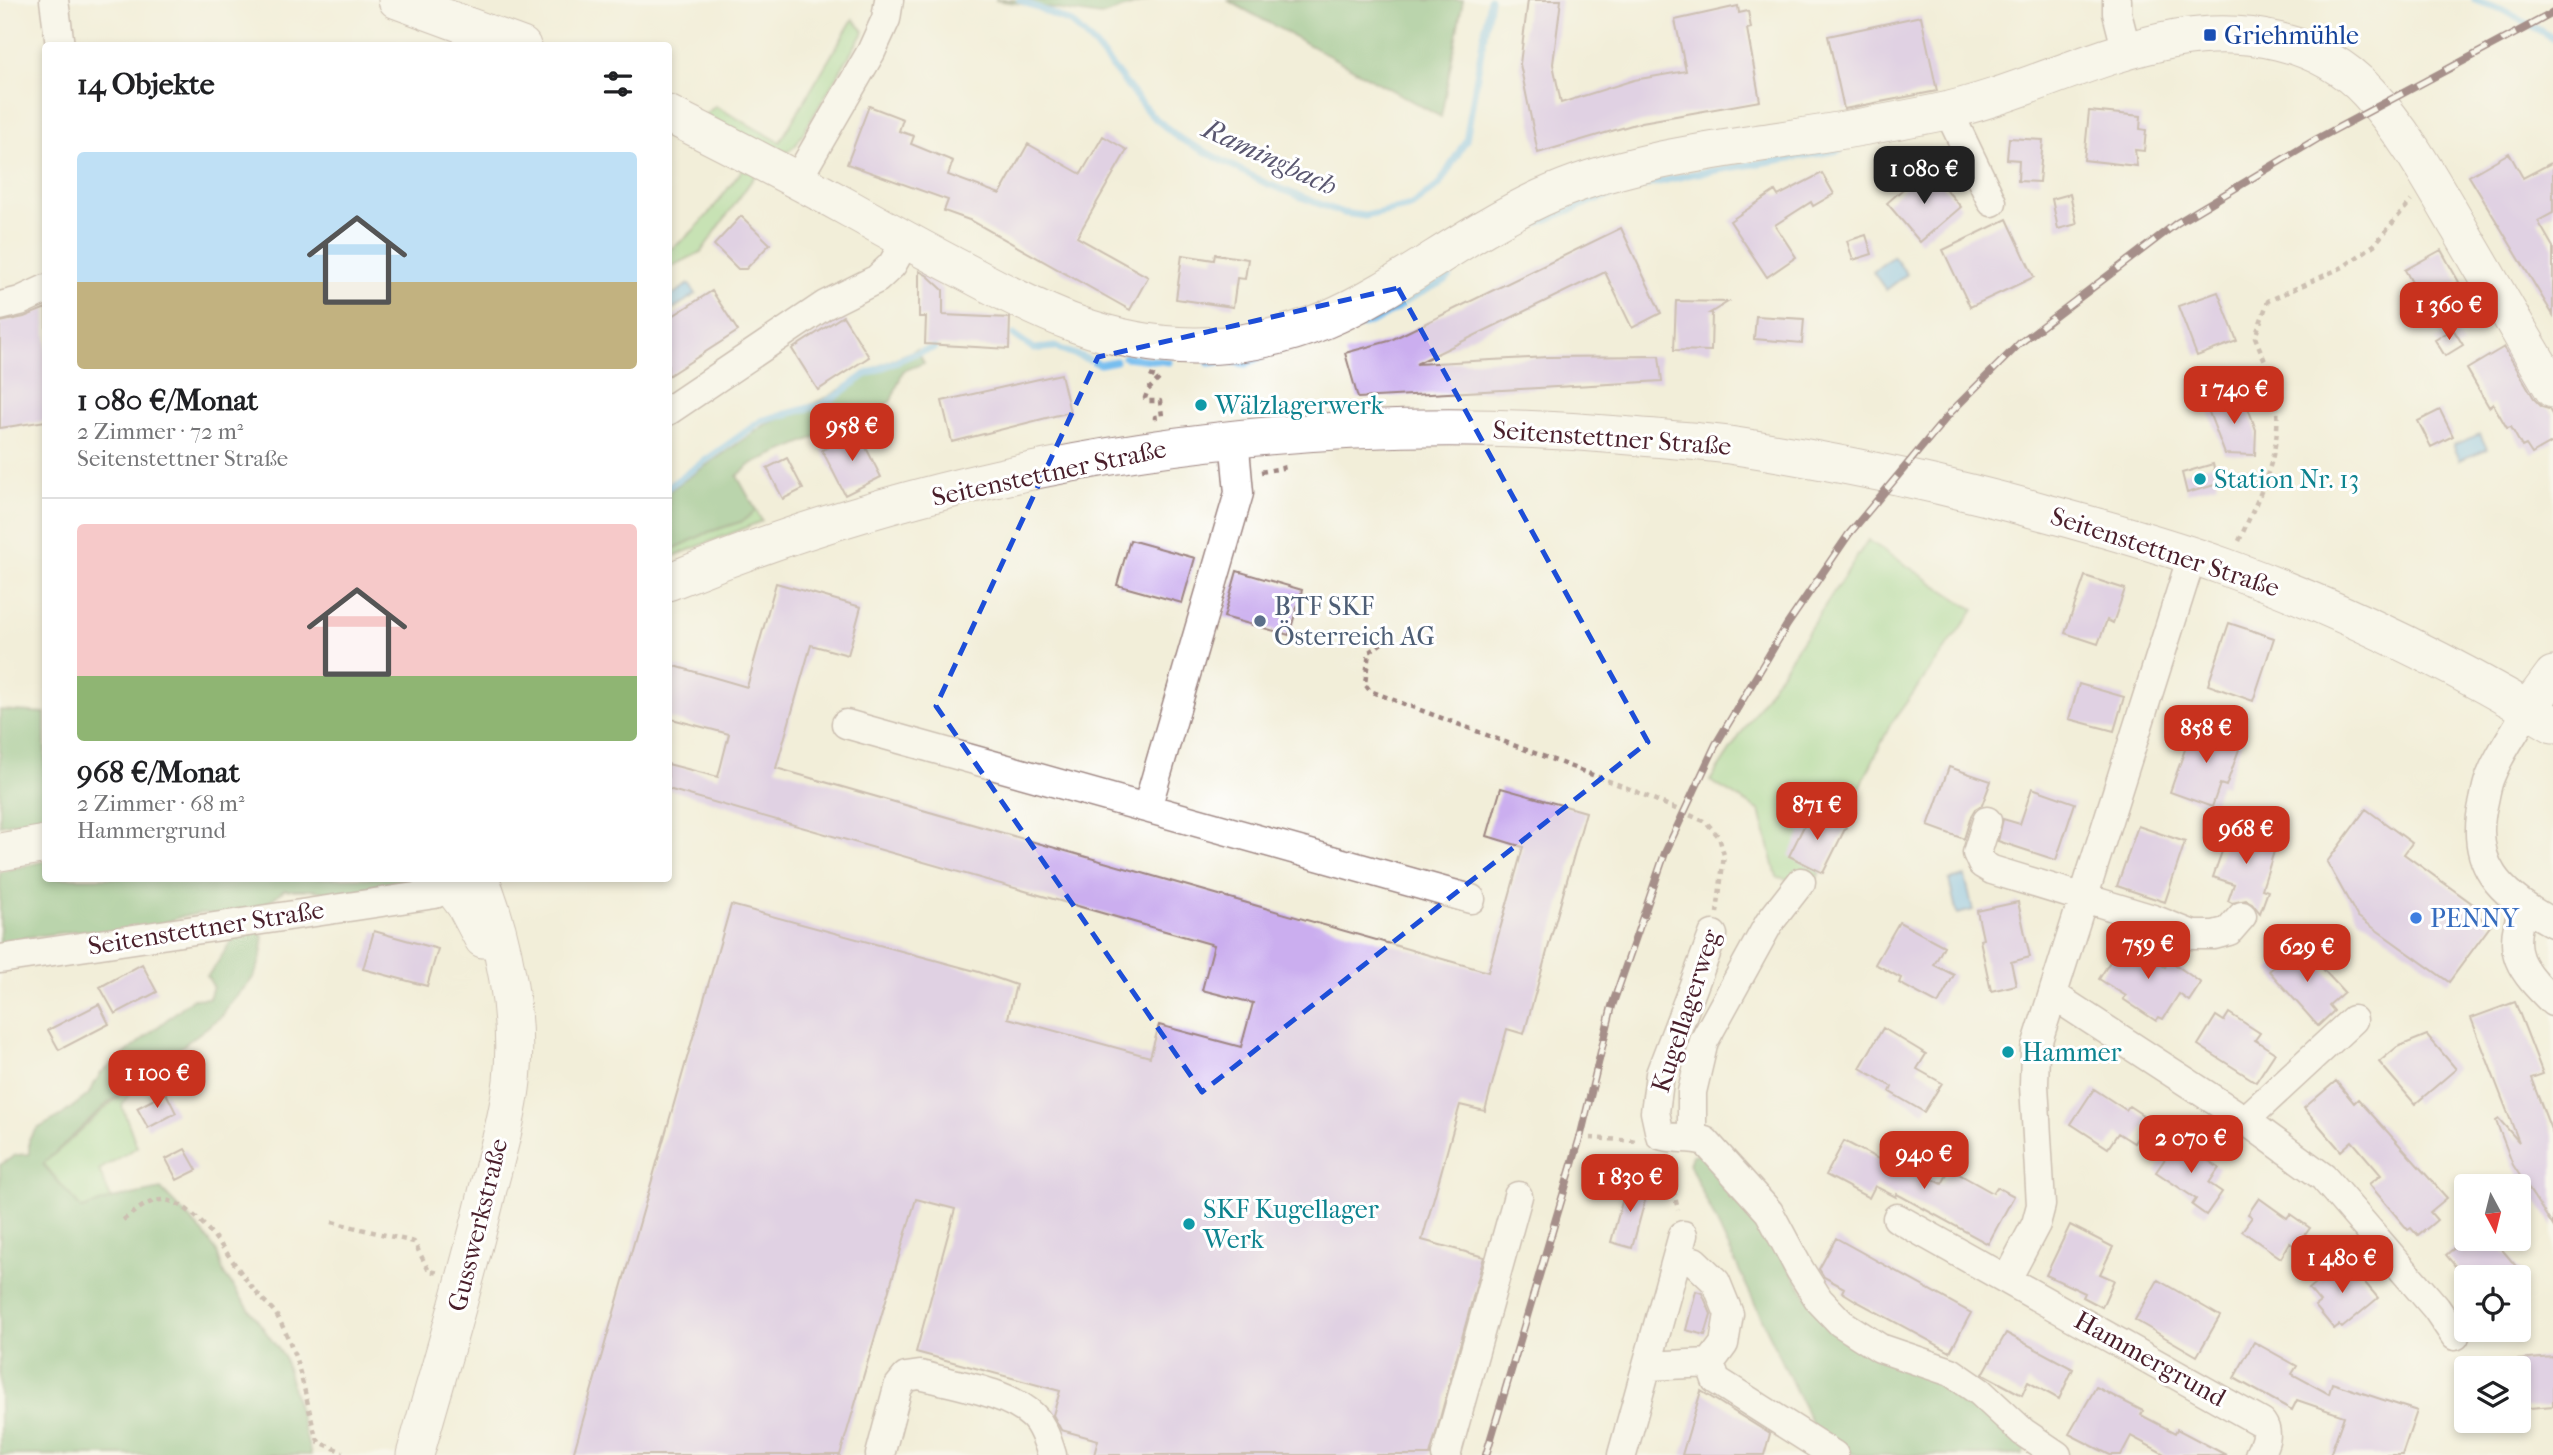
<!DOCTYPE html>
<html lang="de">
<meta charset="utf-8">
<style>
body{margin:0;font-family:"IM FELL French Canon",serif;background:#f6f6f6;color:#202124;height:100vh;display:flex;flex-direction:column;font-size:26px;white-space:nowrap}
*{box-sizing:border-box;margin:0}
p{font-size:23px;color:#757577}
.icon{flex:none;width:38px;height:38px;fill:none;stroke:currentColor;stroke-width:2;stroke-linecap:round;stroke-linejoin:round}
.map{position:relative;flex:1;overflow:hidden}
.panel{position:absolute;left:42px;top:42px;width:630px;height:840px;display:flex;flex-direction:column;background:#fff;border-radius:7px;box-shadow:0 4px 10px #0003}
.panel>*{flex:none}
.needle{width:46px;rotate:173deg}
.fabs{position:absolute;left:2454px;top:1174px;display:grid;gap:14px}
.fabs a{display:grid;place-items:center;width:77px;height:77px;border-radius:7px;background:#fff;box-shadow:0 4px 10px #0003;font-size:35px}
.price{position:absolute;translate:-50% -60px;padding:0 16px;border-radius:14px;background:#c8321e;color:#fff;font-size:23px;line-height:46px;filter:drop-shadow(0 2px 4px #0008)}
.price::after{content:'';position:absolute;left:50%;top:42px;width:21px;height:16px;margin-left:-10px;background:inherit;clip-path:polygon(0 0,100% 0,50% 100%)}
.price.active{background:#222;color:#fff}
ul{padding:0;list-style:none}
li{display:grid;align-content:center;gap:14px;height:371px;padding:0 35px}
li+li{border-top:2px solid #e0e0e0}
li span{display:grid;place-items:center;height:217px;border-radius:7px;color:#555}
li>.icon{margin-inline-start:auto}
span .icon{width:126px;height:126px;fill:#fffc;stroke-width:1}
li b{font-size:30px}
h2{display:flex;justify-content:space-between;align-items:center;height:84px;padding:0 35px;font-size:30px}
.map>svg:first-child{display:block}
.green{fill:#93d288;stroke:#6e785a;stroke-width:2}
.forest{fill:#76b474;stroke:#606a50;stroke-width:2}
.water{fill:#77beef;stroke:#606e8d;stroke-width:2}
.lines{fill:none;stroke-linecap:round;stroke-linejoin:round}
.stream{stroke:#77beef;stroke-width:7}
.building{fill:#cbaeef}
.minor-casing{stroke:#9e8682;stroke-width:31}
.major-casing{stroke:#9e8682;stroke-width:39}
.path{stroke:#9e8682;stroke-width:4.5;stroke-dasharray:5 5;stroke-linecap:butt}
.minor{stroke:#fff;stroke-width:28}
.major{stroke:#fff;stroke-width:37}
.rail-casing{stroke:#4a1f2b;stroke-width:8}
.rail{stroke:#fff;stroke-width:5;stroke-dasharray:16;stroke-linecap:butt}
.marked{fill:none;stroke:#1d4ed8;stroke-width:5;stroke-dasharray:14 9;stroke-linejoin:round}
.transit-dot{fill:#1a4fb4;stroke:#fff;stroke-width:2.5}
.culture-dot{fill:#0f9aa8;stroke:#fff;stroke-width:2.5}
.service-dot{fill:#5c6f8a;stroke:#fff;stroke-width:2.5}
.shop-dot{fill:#3f7fe0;stroke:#fff;stroke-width:2.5}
.labels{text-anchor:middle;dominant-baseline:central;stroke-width:6;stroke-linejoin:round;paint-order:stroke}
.transit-label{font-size:26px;fill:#164399;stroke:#fff;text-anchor:start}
.culture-label{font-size:26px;fill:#0d838f;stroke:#fff;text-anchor:start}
.street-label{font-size:26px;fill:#4a1f2b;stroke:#fff}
.service-label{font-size:26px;fill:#4e5e75;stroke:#fff;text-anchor:start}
.shop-label{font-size:26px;fill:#366cbe;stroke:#fff;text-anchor:start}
.water-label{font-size:28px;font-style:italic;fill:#5a5770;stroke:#fff}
</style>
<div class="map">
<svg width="2553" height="1455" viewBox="0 0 2553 1455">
<rect width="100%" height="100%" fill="#fff"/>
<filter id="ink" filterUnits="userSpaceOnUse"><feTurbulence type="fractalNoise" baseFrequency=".0143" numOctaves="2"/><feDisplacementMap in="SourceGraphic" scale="14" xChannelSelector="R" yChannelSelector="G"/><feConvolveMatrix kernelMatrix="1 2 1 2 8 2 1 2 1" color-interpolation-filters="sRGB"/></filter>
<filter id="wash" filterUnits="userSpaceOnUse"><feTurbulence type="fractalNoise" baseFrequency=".00686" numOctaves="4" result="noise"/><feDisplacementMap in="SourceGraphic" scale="28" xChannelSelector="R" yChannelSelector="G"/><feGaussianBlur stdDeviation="1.57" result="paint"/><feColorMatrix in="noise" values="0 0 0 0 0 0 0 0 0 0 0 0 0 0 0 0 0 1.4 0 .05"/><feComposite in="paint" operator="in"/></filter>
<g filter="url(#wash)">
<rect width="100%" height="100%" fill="#f2eed9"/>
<!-- green -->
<path class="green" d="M853,19L864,31L796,145L782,156L705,115L715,106L780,142Z
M744,168L756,174L701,252L669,268V250C700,231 721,196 744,168Z
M756,510L762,521L669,558L668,551L709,532L743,521Z
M1868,540L1974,610L1890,725L1814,884L1777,877L1760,811L1710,781Z
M135,1084L122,1106L137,1147L99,1170L111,1199L82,1210L43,1163C75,1139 101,1108 135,1084Z"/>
<!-- forest -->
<path class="forest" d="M995,0H1148L1101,16Z
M1227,0H1463L1441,117Z
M917,349L924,363L903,371L891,401L859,419L753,463L737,476L756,510L743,521L709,532L669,551V491L765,425L828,397L877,367Z
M0,710L45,713V816L0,825Z
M45,861L46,878H407L420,887L351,897L313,890H284L261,908L229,917L203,913L180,917L146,930L119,933L77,931L28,937L0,947V872Z
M257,928L263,937C262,954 260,971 248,984C237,996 230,1000 223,1015L109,1102L43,1164L82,1209L111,1199L161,1189L203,1233L217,1252L224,1274L284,1357L311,1455H0V1165L16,1155L29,1154V1139L37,1129L62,1115L88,1095L100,1074L192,999L209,998L213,986L207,976C220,963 227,944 239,930Z
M1701,1153L1733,1181L1810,1301L1937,1375L2027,1445L2022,1455H1857L1815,1431L1689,1164L1692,1155Z"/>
<!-- water -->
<path class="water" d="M1893,256L1907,274L1886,290L1873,272Z
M689,284L696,294L673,309L669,302V297Z
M2480,434L2487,449L2460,460L2453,445Z
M1965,876L1973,910L1957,914L1949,880Z"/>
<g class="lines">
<!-- stream -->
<path class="stream" d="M1020,0L1072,23L1096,47L1150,114L1179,138L1265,183L1343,213L1365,216L1411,206L1439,185L1466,140L1490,0
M2475,0L2501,9L2553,38
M1352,327L1373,322L1396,309L1409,299L1446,280L1455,268L1521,230L1590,202L1633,188L1692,174L1840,150
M1014,335L1034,349L1055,347L1100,364L1116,361
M1125,357L1169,362
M1209,363L1229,361L1246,364L1267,353
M668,487L761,421L820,405L838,395L865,375L913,354L934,348"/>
</g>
<g id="blocks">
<!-- building -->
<path class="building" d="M1528,0H1561L1553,64L1561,103L1634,80L1686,71L1675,20L1738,6L1739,13L1748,11L1751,28L1747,29L1760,101L1642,122L1538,153L1520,64Z
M1921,16L1937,91L1844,109L1828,36Z
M869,106L903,119L899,131L914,136L911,144L953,161L948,175L1000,194L1028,144L1081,174L1103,136L1127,150L1077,237L1148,277L1130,310L972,221L944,211L948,200L847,164Z
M2089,111L2141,116L2140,129L2146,130L2144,151L2135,150L2137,166L2084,160Z
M2009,138L2043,140L2039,182L2018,181L2019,160L2007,159Z
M2509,153L2523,178L2553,162V213L2538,221L2553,247V315L2469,176Z
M1931,172L1961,207L1920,242L1887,203L1911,182L1915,186Z
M1822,173L1834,194L1813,206L1811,202L1775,225L1796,257L1767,277L1730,221L1775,191L1778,196Z
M2070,194L2077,224L2058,229L2052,199Z
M741,216L770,244L746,269H738L714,245Z
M2007,219L2034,277L1970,307L1943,250Z
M1621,228L1661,313L1632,328L1605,272L1416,364L1548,357L1659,356L1662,381L1358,398L1345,353L1389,341Z
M1866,235L1872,254L1853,260L1847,241Z
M2441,250L2459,282L2423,302L2405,270Z
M1215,254L1248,259L1245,279L1237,278L1233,307L1176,299L1182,255L1214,260Z
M919,271L928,276L943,290V315L1010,318L1009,349L925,344L926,317H919Z
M712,291L738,331L668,376V319Z
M2218,292L2237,341L2197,356L2178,306Z
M1676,301L1728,302L1710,313H1712L1711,351L1674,350Z
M46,308V421L0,428V322L24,317Z
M843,316L869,357L818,390L792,349Z
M1756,316L1804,319L1802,343L1754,339Z
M2453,329L2463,345L2445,356L2435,340Z
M2504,347L2535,400L2542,407L2549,409L2553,416V442L2532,454L2526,445L2522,447L2511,427L2507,428L2493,404L2489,407L2467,369Z
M1061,374L1070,412L952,442L942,401Z
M2243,394L2256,430L2255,455L2225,454L2207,407Z
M2440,410L2453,436L2431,447L2418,421Z
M858,432L881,477L845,495L822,450Z
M787,458L803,489L783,499L767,468Z
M2213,464L2218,484L2187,493L2182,473Z
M1130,540L1195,558L1182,603L1117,585Z
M1237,571L1302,590L1289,635L1224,617Z
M2085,576L2125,589L2113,623L2107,620L2098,644L2065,633Z
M776,583L861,607L848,655L811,645L776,768L1488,972L1523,847L1487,836L1501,788L1586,812L1524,1034L1507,1029L1485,1111L1460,1105L1422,1240L1484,1257L1430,1455H1094L1098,1440L1061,1430L1053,1415L1060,1391L916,1352L955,1209L916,1199L840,1455H573L731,905L979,972L1016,985L1008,1018L1150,1057L1159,1025L1241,1047L1253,1003L1202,990L1214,945L668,789V764L718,777L729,734L668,718V664L747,687Z
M2229,623L2274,638L2253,701L2208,685Z
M2079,684L2124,697L2114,731L2069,719Z
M2198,723L2243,738L2226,786L2220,784L2212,807L2170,792L2188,741L2192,742Z
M1949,767L1991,781L1982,805L1975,809L1971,816L1964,839L1928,826Z
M2032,788L2075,803L2056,860L1998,841L2003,819L2020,824Z
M2366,809L2412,843L2404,854L2477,907L2473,912L2491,925L2449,982L2357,916L2327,862Z
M1812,810L1846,827L1823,873L1789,856Z
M2138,826L2185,842L2165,902L2117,886Z
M2231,826L2277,842L2262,889L2268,891L2260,913L2252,903L2246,900L2232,903L2228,901L2234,884L2213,877Z
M2018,902L2030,957L2011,962L2016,985L1991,991L1980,940L1983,939L1977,911Z
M1899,922L1944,946L1934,965L1954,975L1938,1004L1899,983L1901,978L1875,964Z
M374,931L438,949L427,986L363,969Z
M2124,940L2165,967L2169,960L2201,983L2189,1001L2179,994L2163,1019L2159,1017L2156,1021L2123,999L2126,996L2099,979Z
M2299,943L2344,992L2329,1005L2334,1011L2318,1026L2269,971Z
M142,964L157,992L115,1014L100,987Z
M2515,1002L2543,1074L2531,1078L2553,1135V1226L2513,1165L2496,1121L2499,1119L2519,1142L2471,1018Z
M99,1004L109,1024L59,1050L48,1030Z
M2229,1013L2260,1033L2255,1040L2275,1053L2256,1082L2198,1045L2216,1016L2224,1021Z
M1883,1028L1926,1054L1917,1069L1942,1083L1924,1112L1890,1092L1892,1087L1860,1068Z
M2427,1035L2456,1069L2415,1104L2379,1062L2397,1047Z
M2336,1081L2354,1103L2358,1099L2447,1198L2430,1212L2437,1220L2418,1236L2411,1228L2408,1230L2369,1184L2381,1175L2352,1141L2341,1151L2304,1108Z
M2094,1089L2126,1110L2129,1106L2149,1119L2134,1143L2118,1133L2108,1148L2071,1124Z
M166,1093L176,1113L148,1128L137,1108Z
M2178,1140L2219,1168L2209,1183L2222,1192L2206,1215L2192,1205L2196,1199L2156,1172Z
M1844,1141L1884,1162L1888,1155L1942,1184L1950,1169L1993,1193L1997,1187L2014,1196L1988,1244L1897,1194L1896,1197L1875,1186L1869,1198L1826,1175Z
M185,1149L197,1170L177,1180L166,1159Z
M1628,1180L1649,1186L1632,1248L1611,1242Z
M2259,1198L2287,1218L2290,1214L2310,1228L2296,1247L2290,1243L2281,1258L2242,1231L2252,1217L2248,1214Z
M2070,1225L2113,1247L2100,1274L2114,1280L2102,1307L2083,1297L2085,1293L2046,1275Z
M1836,1238L1971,1313L1950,1352L1858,1302L1842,1292L1844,1288L1824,1277L1819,1269Z
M2465,1239H2493L2526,1278H2465L2446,1255Z
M2345,1259L2378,1298L2342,1328L2339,1325L2334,1329L2315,1306L2320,1302L2309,1289Z
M2158,1280L2220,1316L2197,1356L2135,1320Z
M1696,1291L1702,1293L1711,1314L1705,1335L1686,1330Z
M2006,1333L2073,1369L2059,1399L2028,1382L2022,1395L1983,1374Z
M2254,1342L2297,1366L2292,1374L2329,1394L2332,1383L2417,1411L2402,1455H2330L2344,1416L2297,1400L2292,1410L2234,1378Z
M2553,1357V1406L2518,1409V1360Z
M2096,1387L2143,1411L2141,1415L2175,1433L2177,1429L2226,1455H2166L2131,1436L2121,1455H2110L2069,1434Z
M1701,1391L1770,1434L1764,1455H1682Z"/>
</g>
</g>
<g filter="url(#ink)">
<use href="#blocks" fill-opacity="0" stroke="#9e8682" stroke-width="2"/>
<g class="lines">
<defs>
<path id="minor" d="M54,0L60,46
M2117,0V13L2127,52
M1952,110L1955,125L1992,202
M797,180L871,52L886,19L889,0
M0,306L20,301L46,289
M668,411L825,305L877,279L892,265L906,240
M2528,709C2516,731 2500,752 2491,775C2487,783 2486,792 2484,801C2468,864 2500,895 2553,923
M846,724L1471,899
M1147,808L1239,493L1234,437
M1987,821L1977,853L1982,864L1992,870L2153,919L2193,935H2214L2229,931L2242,916
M2524,908C2505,952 2521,970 2553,1002
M1713,935L1660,1074L1655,1112L1660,1135C1675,1140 1689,1136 1705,1141L1769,1212L1800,1270L1819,1300L1841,1323L1880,1348L1951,1372L1980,1392L2023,1432L2057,1455
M0,959L435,894L460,878
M2053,995L2245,1120L2323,1177L2436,1308L2455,1336
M2245,1120L2353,1020
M1692,1137V1092L1704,1041L1769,923L1801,882
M1897,1218L2262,1423C2270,1434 2264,1444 2259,1455
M1677,1258L1694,1261L1716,1282L1729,1314L1724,1344L1710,1363L1716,1380L1834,1455
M2007,1279L2036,1224L2041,1205L2034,1085L2035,1050L2192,556
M1647,1366L1710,1363
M880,1455L898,1387L906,1377L920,1375C953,1384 1007,1391 1033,1416C1043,1426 1048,1442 1052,1455
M1446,1455L1518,1196
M1622,1455L1683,1235"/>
<path id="major" d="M397,0L522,46
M668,114C730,145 792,177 852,210C891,232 929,253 968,273C1042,313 1108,345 1194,346C1343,347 1418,255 1541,198C1615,164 1695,153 1774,141C1828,133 1882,124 1936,113C2018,96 2093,54 2176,39C2243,27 2320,40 2368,92C2405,132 2432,182 2459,228C2490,282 2522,335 2553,389
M668,582C970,458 1307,406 1631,436C1664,439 1697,441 1729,445C1836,461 1942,484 2047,513C2106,529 2167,546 2225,567C2339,608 2449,662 2553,724
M2528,709L2553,675
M0,852L46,844
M445,878L465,905L483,939
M415,1455C440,1366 467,1279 488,1189C497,1154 508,1117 512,1081C519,1015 504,939 480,878"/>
</defs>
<!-- minor casing -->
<use href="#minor" class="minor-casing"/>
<!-- major casing -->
<use href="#major" class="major-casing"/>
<!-- path -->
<path class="path" d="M1150,375L1159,379L1148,390L1145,398L1147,401H1160L1162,416L1155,417V420
M1261,472L1287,467
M2239,541C2261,492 2285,449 2275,393C2272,374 2262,355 2255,337L2268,301L2343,267L2374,245L2411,201
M1382,643L1369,652L1365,684L1370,691L1630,789L1706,822L1719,837L1724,855L1717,913
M1590,1138L1638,1141
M1667,1161L1678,1210
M123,1220C135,1212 146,1201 161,1200C197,1199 234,1267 256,1292C262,1300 272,1307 277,1316C298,1352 305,1394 315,1434L319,1442L343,1452
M332,1222L414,1242L429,1271L439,1273"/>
<!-- minor -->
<use href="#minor" class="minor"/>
<!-- major -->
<use href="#major" class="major"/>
<defs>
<path id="rail" d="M1486,1455L1581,1134L1612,1006L1665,853L1716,744L1787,625L1849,534L1951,412L2020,343L2177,223L2317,139L2553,13"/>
</defs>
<!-- rail casing -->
<use href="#rail" class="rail-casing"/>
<!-- rail -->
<use href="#rail" class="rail"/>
</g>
</g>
<!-- marked area -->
<path d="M0 0H2553V1455H0ZM1398,288L1648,742L1202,1092L936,706L1098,357Z" fill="#f2eed9" fill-opacity=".55" fill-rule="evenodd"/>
<path class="marked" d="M1398,288L1648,742L1202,1092L936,706L1098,357Z"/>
<!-- markers -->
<rect class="transit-dot" x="2203" y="28" width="14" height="14" rx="3.5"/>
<g class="culture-dot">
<circle cx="1201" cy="405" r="7"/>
<circle cx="2200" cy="479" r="7"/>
<circle cx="2008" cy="1052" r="7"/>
<circle cx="1189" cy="1224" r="7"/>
</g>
<circle class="service-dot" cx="1260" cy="621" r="7"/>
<circle class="shop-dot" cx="2416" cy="918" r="7"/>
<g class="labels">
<!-- transit labels -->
<g class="transit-label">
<text x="2224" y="35">Griehmühle</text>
</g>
<!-- culture labels -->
<g class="culture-label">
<text x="1215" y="405">Wälzlagerwerk</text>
<text x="2214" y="479">Station Nr. 13</text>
<text x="2022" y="1052">Hammer</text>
<text x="1203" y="1209">SKF Kugellager<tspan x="1203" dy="30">Werk</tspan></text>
</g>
<!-- street labels -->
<g class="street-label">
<text transform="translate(1612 438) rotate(4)">Seitenstettner Straße</text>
<text transform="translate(1049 473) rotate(-12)">Seitenstettner Straße</text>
<text transform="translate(2165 552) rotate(18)">Seitenstettner Straße</text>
<text transform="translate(206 928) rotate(-9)">Seitenstettner Straße</text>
<text transform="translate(1686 1011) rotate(-72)">Kugellagerweg</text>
<text transform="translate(478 1225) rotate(-76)">Gusswerkstraße</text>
<text transform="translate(2150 1359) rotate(29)">Hammergrund</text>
</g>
<!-- service labels -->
<g class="service-label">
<text x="1274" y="606">BTF SKF<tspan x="1274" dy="30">Österreich AG</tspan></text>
</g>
<!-- shop labels -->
<g class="shop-label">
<text x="2430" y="918">PENNY</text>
</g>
<!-- water labels -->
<g class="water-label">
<text transform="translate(1270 157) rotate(25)">Ramingbach</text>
</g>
</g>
</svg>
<div class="fabs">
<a><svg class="needle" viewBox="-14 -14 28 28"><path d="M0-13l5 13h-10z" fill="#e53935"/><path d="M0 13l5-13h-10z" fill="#757577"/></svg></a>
<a><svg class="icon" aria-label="locate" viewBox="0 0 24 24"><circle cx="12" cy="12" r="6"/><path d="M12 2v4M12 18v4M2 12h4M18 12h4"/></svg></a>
<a><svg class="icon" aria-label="layers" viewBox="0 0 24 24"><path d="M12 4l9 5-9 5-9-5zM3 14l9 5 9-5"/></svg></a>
</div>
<b class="price active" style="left:1924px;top:206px">1 080 €</b>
<b class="price" style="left:2449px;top:342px">1 360 €</b>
<b class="price" style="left:2234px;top:426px">1 740 €</b>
<b class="price" style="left:852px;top:463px">958 €</b>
<b class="price" style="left:2206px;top:765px">858 €</b>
<b class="price" style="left:1817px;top:842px">871 €</b>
<b class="price" style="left:2246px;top:866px">968 €</b>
<b class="price" style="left:2148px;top:981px">759 €</b>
<b class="price" style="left:2307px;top:984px">629 €</b>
<b class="price" style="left:157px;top:1110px">1 100 €</b>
<b class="price" style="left:2191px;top:1175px">2 070 €</b>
<b class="price" style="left:1924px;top:1191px">940 €</b>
<b class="price" style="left:1630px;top:1214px">1 830 €</b>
<b class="price" style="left:2342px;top:1295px">1 480 €</b>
<section class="panel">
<h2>14 Objekte<svg class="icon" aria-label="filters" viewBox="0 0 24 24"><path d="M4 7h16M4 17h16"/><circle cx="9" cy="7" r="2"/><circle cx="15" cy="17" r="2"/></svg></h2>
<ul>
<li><span style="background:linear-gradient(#bfe0f5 60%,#c2b280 0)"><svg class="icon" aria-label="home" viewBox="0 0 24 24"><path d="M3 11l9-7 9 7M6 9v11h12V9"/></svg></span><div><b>1 080 €/Monat</b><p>2 Zimmer · 72 m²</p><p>Seitenstettner Straße</p></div></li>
<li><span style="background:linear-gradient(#f6c9c9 70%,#8fb573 0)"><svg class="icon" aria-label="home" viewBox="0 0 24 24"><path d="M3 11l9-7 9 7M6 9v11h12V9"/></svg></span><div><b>968 €/Monat</b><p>2 Zimmer · 68 m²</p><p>Hammergrund</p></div></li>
</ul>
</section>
</div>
